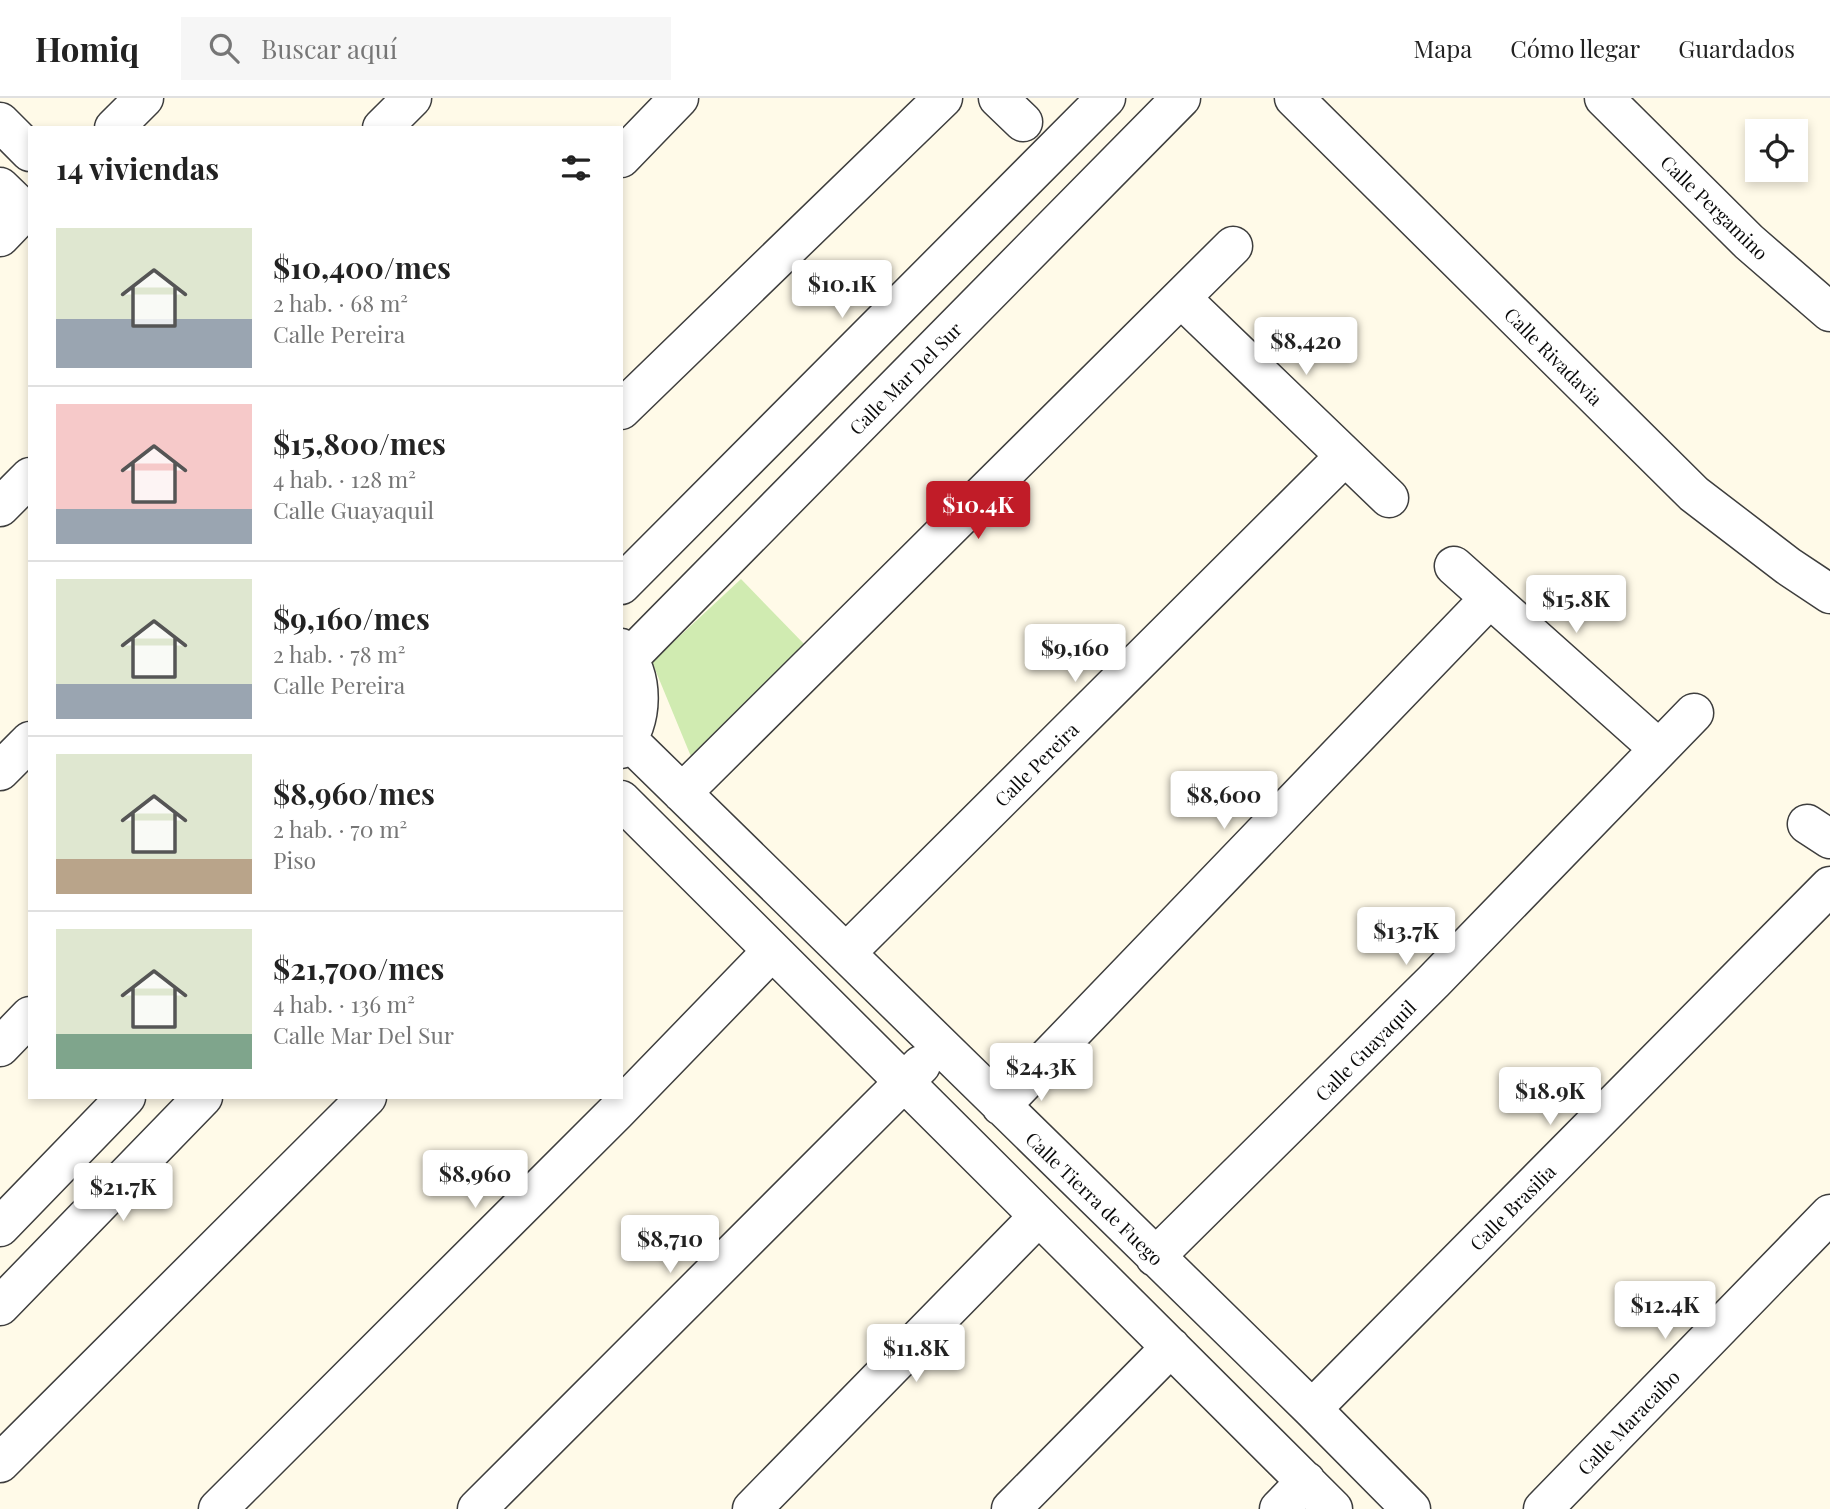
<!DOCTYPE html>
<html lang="es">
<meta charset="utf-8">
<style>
body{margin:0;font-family:"Playfair Display",serif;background:#f6f6f6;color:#222;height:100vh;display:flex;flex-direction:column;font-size:26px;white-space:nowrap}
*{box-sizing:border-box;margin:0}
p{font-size:23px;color:#767676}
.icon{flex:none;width:38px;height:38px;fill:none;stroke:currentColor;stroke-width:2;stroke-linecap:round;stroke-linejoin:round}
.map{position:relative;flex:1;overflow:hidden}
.sheet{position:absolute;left:28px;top:28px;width:595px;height:973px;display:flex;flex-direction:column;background:#fff;border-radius:0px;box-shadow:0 4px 10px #0003}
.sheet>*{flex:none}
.tools{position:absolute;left:1745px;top:21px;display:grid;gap:14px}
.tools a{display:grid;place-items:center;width:63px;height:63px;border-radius:0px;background:#fff;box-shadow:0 4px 10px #0003;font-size:35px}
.price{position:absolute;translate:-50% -60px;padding:0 16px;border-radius:7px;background:#fff;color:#222;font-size:23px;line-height:46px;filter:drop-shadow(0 2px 4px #0008)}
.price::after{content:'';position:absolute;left:50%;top:42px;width:21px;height:16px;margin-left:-10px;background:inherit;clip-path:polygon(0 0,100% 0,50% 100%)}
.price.on{background:#c11c28;color:#fff}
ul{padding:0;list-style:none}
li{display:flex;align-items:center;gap:21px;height:175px;padding:0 28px}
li+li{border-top:2px solid #e0e0e0}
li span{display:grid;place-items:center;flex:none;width:196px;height:140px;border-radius:0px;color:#555}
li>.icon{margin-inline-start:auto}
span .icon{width:84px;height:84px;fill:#fffc;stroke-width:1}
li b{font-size:30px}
h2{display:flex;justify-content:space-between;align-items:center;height:84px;padding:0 28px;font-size:30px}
header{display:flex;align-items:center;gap:42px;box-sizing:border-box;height:98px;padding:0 35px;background:#fff;border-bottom:2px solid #e0e0e0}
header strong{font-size:33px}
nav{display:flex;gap:38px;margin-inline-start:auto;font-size:24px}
.search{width:490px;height:63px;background:#f6f6f6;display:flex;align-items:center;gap:18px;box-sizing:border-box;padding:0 24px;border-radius:0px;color:#767676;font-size:26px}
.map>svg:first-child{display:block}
.green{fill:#d0ebb1}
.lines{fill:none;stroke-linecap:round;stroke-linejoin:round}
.minor-casing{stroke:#3e3e3e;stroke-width:41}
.minor{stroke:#fff;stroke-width:38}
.labels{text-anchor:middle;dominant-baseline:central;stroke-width:7;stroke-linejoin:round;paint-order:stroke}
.street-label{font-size:19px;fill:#0b0b0b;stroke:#fff}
</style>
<header>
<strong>Homiq</strong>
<div class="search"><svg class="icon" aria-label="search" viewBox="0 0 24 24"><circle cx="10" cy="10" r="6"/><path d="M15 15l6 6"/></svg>Buscar aquí</div>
<nav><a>Mapa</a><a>Cómo llegar</a><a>Guardados</a></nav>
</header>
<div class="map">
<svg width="1830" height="1411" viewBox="0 0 1830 1411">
<rect width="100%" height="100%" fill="#fffae8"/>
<!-- green -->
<path class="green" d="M741,481L807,549L692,661L652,564Z"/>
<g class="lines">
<defs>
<path id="minor" d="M998,0L1023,24
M1294,0L1694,396L1788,468L1830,496
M1604,0L1749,144L1830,214
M0,24L30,54
M114,30L144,0
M382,30L412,0
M621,60L679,0
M0,89L30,118
M0,139L25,113
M1181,200L1389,400
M621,312L943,0
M0,409L30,379
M1454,468L1659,651
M621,487L1106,0
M621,550C645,579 644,622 621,651
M629,560L1181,0
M628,642L1312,1311L1411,1411
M0,673L30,643
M682,695L1233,148
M621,702L1333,1411
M1807,726L1830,741
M846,855L1345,358
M0,949L30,918
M1001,1008L1490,500
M0,1129L126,999
M1155,1159L1434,883L1694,615
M0,1208L203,999
M1312,1311L1830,788
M0,1365L367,999
M218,1411L616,1014L772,853
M477,1411L921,967
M752,1411L1038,1119
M1011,1411L1171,1249
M1279,1411L1306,1383
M1543,1411L1830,1116"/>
</defs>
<!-- minor casing -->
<use href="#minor" class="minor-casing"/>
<!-- minor -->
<use href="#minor" class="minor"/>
</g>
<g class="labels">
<!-- street labels -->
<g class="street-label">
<text transform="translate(1715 109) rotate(44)">Calle Pergamino</text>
<text transform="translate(1554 258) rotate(45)">Calle Rivadavia</text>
<text transform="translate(905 280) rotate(-45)">Calle Mar Del Sur</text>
<text transform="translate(1036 666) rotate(-45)">Calle Pereira</text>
<text transform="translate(1365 952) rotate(-45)">Calle Guayaquil</text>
<text transform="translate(1095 1100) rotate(44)">Calle Tierra de Fuego</text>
<text transform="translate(1512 1109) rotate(-45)">Calle Brasilia</text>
<text transform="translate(1628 1324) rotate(-46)">Calle Maracaibo</text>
</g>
</g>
</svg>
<div class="tools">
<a><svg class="icon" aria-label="locate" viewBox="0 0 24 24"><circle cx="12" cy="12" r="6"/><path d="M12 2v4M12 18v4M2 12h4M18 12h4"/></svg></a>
</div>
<b class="price" style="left:842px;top:222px">$10.1K</b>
<b class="price" style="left:1306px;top:279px">$8,420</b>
<b class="price on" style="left:978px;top:443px">$10.4K</b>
<b class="price" style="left:1576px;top:537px">$15.8K</b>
<b class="price" style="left:1075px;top:586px">$9,160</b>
<b class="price" style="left:1224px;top:733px">$8,600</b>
<b class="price" style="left:1406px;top:869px">$13.7K</b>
<b class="price" style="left:1041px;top:1005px">$24.3K</b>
<b class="price" style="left:1550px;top:1029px">$18.9K</b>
<b class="price" style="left:475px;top:1112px">$8,960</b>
<b class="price" style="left:123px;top:1125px">$21.7K</b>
<b class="price" style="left:670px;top:1177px">$8,710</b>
<b class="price" style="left:1665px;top:1243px">$12.4K</b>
<b class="price" style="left:916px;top:1286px">$11.8K</b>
<section class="sheet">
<h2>14 viviendas<svg class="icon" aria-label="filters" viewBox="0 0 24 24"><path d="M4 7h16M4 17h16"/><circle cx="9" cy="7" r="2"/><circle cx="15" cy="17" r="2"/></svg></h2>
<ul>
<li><span style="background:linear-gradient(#dfe7d0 65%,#9aa5b1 0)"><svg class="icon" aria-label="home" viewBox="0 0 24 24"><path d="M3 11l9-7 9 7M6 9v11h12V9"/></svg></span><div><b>$10,400/mes</b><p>2 hab. · 68 m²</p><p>Calle Pereira</p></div></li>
<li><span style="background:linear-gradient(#f6c9c9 75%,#9aa5b1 0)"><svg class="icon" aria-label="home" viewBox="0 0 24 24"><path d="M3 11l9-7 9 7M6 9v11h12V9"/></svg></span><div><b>$15,800/mes</b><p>4 hab. · 128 m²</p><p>Calle Guayaquil</p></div></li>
<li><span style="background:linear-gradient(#dfe7d0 75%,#9aa5b1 0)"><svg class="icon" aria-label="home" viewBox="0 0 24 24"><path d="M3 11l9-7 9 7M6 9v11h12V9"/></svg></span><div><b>$9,160/mes</b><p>2 hab. · 78 m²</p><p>Calle Pereira</p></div></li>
<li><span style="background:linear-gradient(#dfe7d0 75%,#b9a48a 0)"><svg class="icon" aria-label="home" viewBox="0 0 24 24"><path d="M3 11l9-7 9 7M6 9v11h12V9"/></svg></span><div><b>$8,960/mes</b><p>2 hab. · 70 m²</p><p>Piso</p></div></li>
<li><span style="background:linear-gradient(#dfe7d0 75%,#7fa58c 0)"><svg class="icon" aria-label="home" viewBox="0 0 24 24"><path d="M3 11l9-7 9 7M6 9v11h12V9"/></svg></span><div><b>$21,700/mes</b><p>4 hab. · 136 m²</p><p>Calle Mar Del Sur</p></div></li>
</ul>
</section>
</div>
